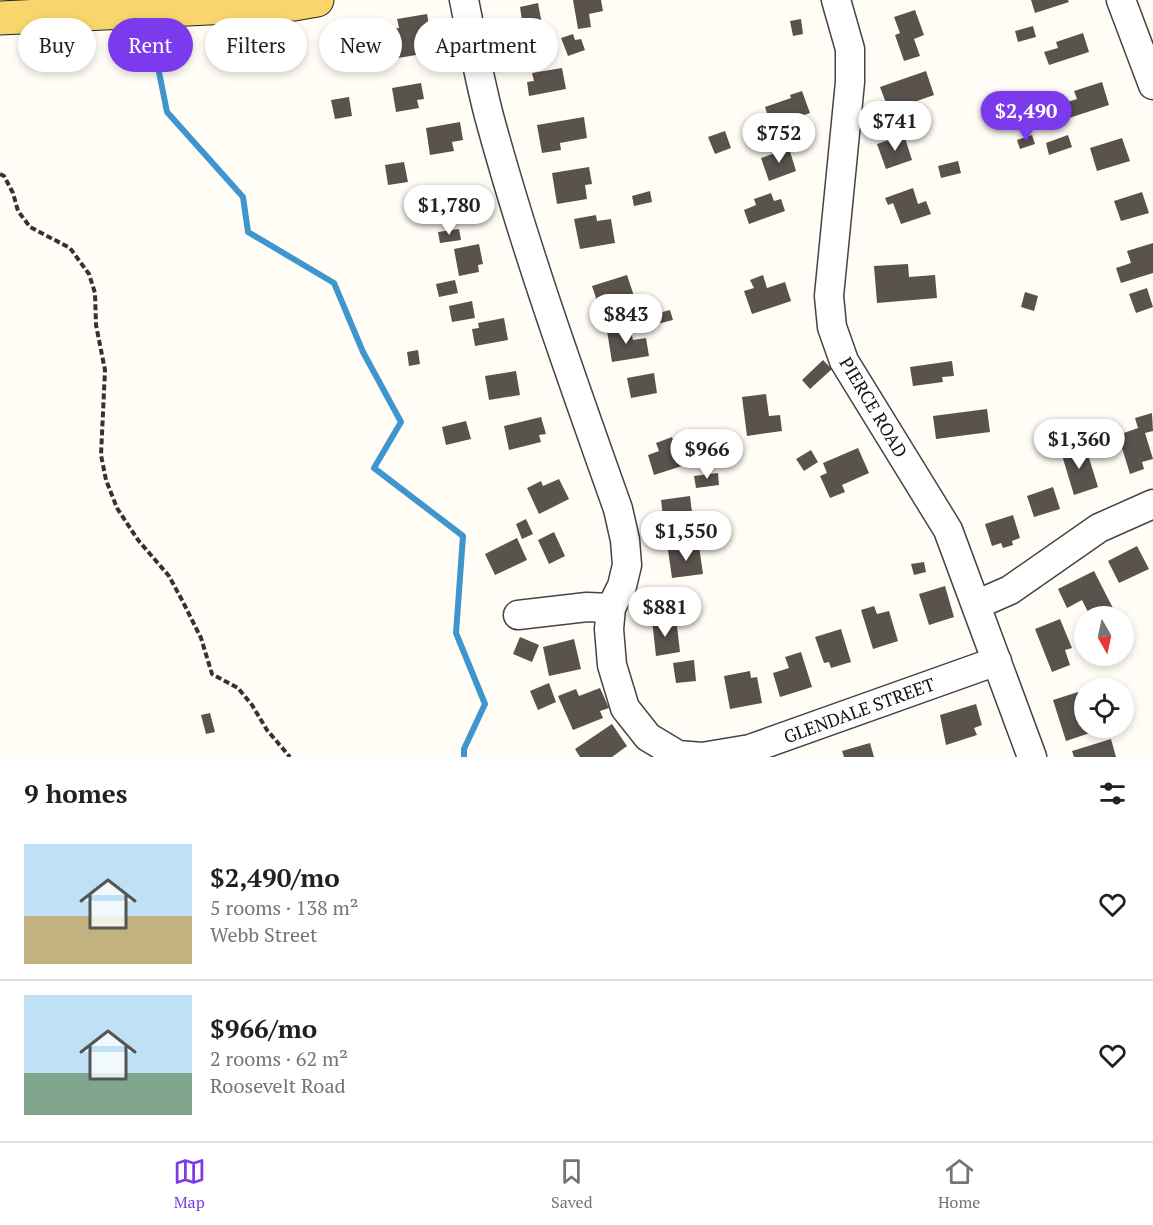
<!DOCTYPE html>
<meta charset="utf-8">
<style>
body{margin:0;font-family:"PT Serif",serif;background:#f2f2f2;color:#202124;height:100vh;display:flex;flex-direction:column;font-size:22px;white-space:nowrap}
*{box-sizing:border-box;margin:0}
p{font-size:20px;color:#757577}
.icon{flex:none;width:33px;height:33px;fill:none;stroke:currentColor;stroke-width:2;stroke-linecap:round;stroke-linejoin:round}
.map{position:relative;height:757px;overflow:hidden}
.sheet{display:flex;flex-direction:column;background:#fff;flex:1}
.sheet>*{flex:none}
.guide{position:absolute;left:18px;top:18px;width:600px;height:54px;display:flex;gap:12px}
.needle{width:39px;rotate:171deg}
.tools{position:absolute;left:1074px;top:606px;display:grid;gap:12px}
.tools a{display:grid;place-items:center;width:60px;height:60px;border-radius:50%;background:#fff;box-shadow:0 3px 9px #0003;font-size:30px}
.price{position:absolute;translate:-50% -51px;padding:0 14px;border-radius:21px;background:#fff;color:#222;font-size:20px;line-height:39px;filter:drop-shadow(0 2px 3px #0008)}
.price::after{content:'';position:absolute;left:50%;top:36px;width:18px;height:14px;margin-left:-9px;background:inherit;clip-path:polygon(0 0,100% 0,50% 100%)}
.price.active{background:#7c3aed;color:#fff}
ul{padding:0;list-style:none}
li{display:flex;align-items:center;gap:18px;height:150px;padding:0 24px}
li+li{border-top:2px solid #e0e0e0}
li span{display:grid;place-items:center;flex:none;width:168px;height:120px;border-radius:0px;color:#555}
li>.icon{margin-inline-start:auto}
span .icon{width:72px;height:72px;fill:#fffc;stroke-width:1}
li b{font-size:26px}
h2{display:flex;justify-content:space-between;align-items:center;height:72px;padding:0 24px;font-size:26px}
.chip{padding:0 21px;border-radius:27px;background:#fff;box-shadow:0 3px 9px #0003;font-size:21px;line-height:54px}
.chip.active{background:#7c3aed;color:#fff}
.menu{display:flex;justify-content:space-around;align-items:center;height:84px;border-top:2px solid #e0e0e0;background:#fff;font-size:16px;color:#757577}
.menu a{display:grid;justify-items:center;gap:3px}
.menu .active{color:#7c3aed}
.map>svg:first-child{display:block}
.lines{fill:none;stroke-linecap:round;stroke-linejoin:round}
.stream{stroke:#3f96cf;stroke-width:6}
.building{fill:#5a524d}
.minor-casing{stroke:#444;stroke-width:31}
.major-casing{stroke:#222;stroke-width:35}
.path{stroke:#333;stroke-width:4;stroke-dasharray:6 3;stroke-linecap:butt}
.minor{stroke:#fff;stroke-width:28}
.major{stroke:#f9d66b;stroke-width:33}
.labels{text-anchor:middle;dominant-baseline:central;stroke-width:6;stroke-linejoin:round;paint-order:stroke}
.street-label{font-size:18px;fill:#111;stroke:#fff}
</style>
<div class="map">
<svg width="1153" height="757" viewBox="0 0 1153 757">
<rect width="100%" height="100%" fill="#fffdf5"/>
<g class="lines">
<!-- stream -->
<path class="stream" d="M152,37L167,112L243,197L248,232L334,283L363,352L401,422L374,468L463,536L456,633L485,704L464,749V757"/>
</g>
<!-- building -->
<path class="building" d="M573,0H601L603,11L589,14L591,27L578,29Z
M1031,0H1068L1069,2L1035,13Z
M538,3L545,40L519,44L515,22L522,21L520,7Z
M915,10L924,35L914,39L920,56L904,61L895,35L900,33L894,17Z
M427,14L432,42L427,44L428,53L398,58L393,29L399,28L397,19Z
M801,19L803,34L793,36L790,21Z
M1033,26L1036,37L1018,42L1015,31Z
M373,28L380,64L347,69L344,53L352,52L349,32Z
M1083,33L1089,52L1049,65L1044,52L1058,48L1056,42Z
M573,34L575,40L581,39L585,50L568,56L561,38Z
M562,68L566,89L529,96L527,82L534,81L532,73Z
M926,71L934,95L889,111L880,87Z
M1102,82L1109,105L1069,118L1064,103L1077,99L1074,91Z
M421,83L424,99L417,100L419,108L396,112L392,88Z
M802,91L810,113L771,126L765,107L791,98L790,95Z
M349,97L352,116L335,119L331,100Z
M584,117L587,138L560,143L561,150L542,153L537,125Z
M460,122L463,140L452,142L454,151L430,155L426,128Z
M725,131L731,148L715,154L708,137Z
M904,135L912,160L886,169L877,144Z
M1032,135L1035,144L1020,149L1017,140Z
M1068,135L1072,147L1049,155L1046,143Z
M1122,138L1130,161L1097,171L1090,148Z
M789,148L796,171L769,181L761,158Z
M958,161L961,173L941,178L938,166Z
M404,162L408,182L388,185L385,165Z
M589,167L592,184L585,185L587,199L557,204L552,173Z
M471,186L473,202L466,203L468,212L442,217L437,191Z
M913,188L918,204L926,201L931,214L901,224L893,203L888,205L885,198Z
M650,191L652,202L634,206L632,196Z
M1142,192L1149,213L1121,221L1114,201Z
M771,193L774,201L781,199L785,211L749,224L744,210L756,205L754,199Z
M596,215L597,221L611,219L615,243L580,249L574,219Z
M459,229L461,240L440,243L438,232Z
M1153,243V273L1121,283L1116,268L1131,263L1127,251Z
M479,244L483,264L478,265L479,272L459,276L454,249Z
M908,264L909,277L935,275L937,298L877,303L874,266Z
M627,275L635,299L600,310L592,286Z
M763,275L767,288L785,282L791,301L752,314L744,291L754,288L750,280Z
M455,280L458,293L439,297L436,284Z
M1147,288L1153,307L1136,313L1129,294Z
M1025,292L1038,296L1034,311L1021,307Z
M472,301L475,318L452,322L449,306Z
M670,310L673,320L653,325L651,315Z
M504,318L508,340L475,346L472,329L479,328L478,323Z
M630,327L633,340L646,338L649,356L612,362L607,331Z
M418,350L420,364L409,366L407,352Z
M823,360L832,369L810,389L802,380Z
M952,361L954,376L942,377L943,382L913,386L910,367Z
M516,371L520,395L489,400L485,376Z
M654,373L657,393L631,398L627,378Z
M766,394L769,416L780,415L782,431L747,436L742,397Z
M987,409L990,432L936,439L933,416Z
M1152,413L1153,431L1145,433L1153,459L1142,462L1144,469L1130,474L1118,435L1138,428L1135,418Z
M541,417L546,434L539,435L541,442L509,450L504,426Z
M466,421L471,439L446,445L442,427Z
M1105,421L1109,435L1098,438L1094,425Z
M672,437L682,466L654,475L648,455L659,451L656,443Z
M1085,445L1098,487L1074,495L1061,452Z
M858,448L869,473L842,485L845,492L830,498L820,476L827,473L823,463Z
M811,450L818,462L804,471L796,459Z
M718,473L719,485L696,488L694,476Z
M559,479L569,499L539,514L527,488L541,481L543,486Z
M1053,487L1060,509L1034,517L1027,496Z
M690,496L693,521L664,525L661,500Z
M1013,515L1020,538L1012,541L1013,545L1003,548L1001,543L992,546L985,524Z
M526,519L533,534L522,539L516,524Z
M554,532L565,556L549,564L538,540Z
M517,538L527,560L495,575L485,554Z
M699,546L703,574L672,578L668,550Z
M1137,546L1149,569L1119,583L1108,561Z
M924,562L926,572L914,575L911,564Z
M1094,571L1117,616H1090L1082,600L1067,608L1058,589Z
M945,586L954,617L929,625L919,594Z
M874,606L877,614L889,611L898,641L873,649L861,610Z
M663,619L664,627L677,626L680,652L656,656L652,620Z
M1060,619L1072,648L1065,650L1070,665L1052,672L1035,629Z
M841,629L851,662L831,668L829,662L824,663L815,637Z
M520,637L539,645L532,662L513,654Z
M574,639L581,669L549,676L543,647Z
M801,652L812,687L780,697L773,673L789,668L785,657Z
M694,660L696,681L676,683L673,663Z
M750,671L751,678L757,677L762,703L730,709L724,676Z
M549,683L556,702L538,710L530,691Z
M600,688L609,708L600,711L603,718L573,730L558,696L576,689L579,696Z
M1078,692L1084,714V728H1089L1090,733L1066,741L1053,700Z
M976,704L982,725L974,728L977,735L946,745L940,715Z
M210,713L215,732L206,734L201,715Z
M612,724L627,746L612,757H580L575,749Z
M1111,739L1116,757H1074L1072,751Z
M870,743L874,757H844L842,751Z"/>
<g class="lines">
<defs>
<path id="minor" d="M464,0C472,39 479,78 489,116C525,249 572,379 618,509L625,540L627,565L622,586L611,608L609,629L612,665L625,708L648,737L678,755L702,757L750,749L997,661
M836,0L850,49V82L829,296L832,327L844,361L948,530L1032,757
M1121,0L1153,85
M976,605L1010,590L1099,528L1153,504
M518,615L587,607L611,608"/>
<path id="major" d="M0,18L294,4L317,0"/>
</defs>
<!-- minor casing -->
<use href="#minor" class="minor-casing"/>
<!-- major casing -->
<use href="#major" class="major-casing"/>
<!-- path -->
<path class="path" d="M0,174L4,176L13,193L18,211L30,227L70,248L89,274L95,293L96,325L105,370L101,455L106,480L117,508L138,540L169,576L183,602L201,638L212,674L238,688L252,705L267,730L290,757"/>
<!-- minor -->
<use href="#minor" class="minor"/>
<!-- major -->
<use href="#major" class="major"/>
</g>
<g class="labels">
<!-- street labels -->
<g class="street-label">
<text transform="translate(874 407) rotate(59)">PIERCE ROAD</text>
<text transform="translate(859 710) rotate(-20)">GLENDALE STREET</text>
</g>
</g>
</svg>
<div class="tools">
<a><svg class="needle" viewBox="-14 -14 28 28"><path d="M0-13l5 13h-10z" fill="#e53935"/><path d="M0 13l5-13h-10z" fill="#757577"/></svg></a>
<a><svg class="icon" aria-label="locate" viewBox="0 0 24 24"><circle cx="12" cy="12" r="6"/><path d="M12 2v4M12 18v4M2 12h4M18 12h4"/></svg></a>
</div>
<b class="price active" style="left:1026px;top:142px">$2,490</b>
<b class="price" style="left:895px;top:152px">$741</b>
<b class="price" style="left:779px;top:164px">$752</b>
<b class="price" style="left:449px;top:236px">$1,780</b>
<b class="price" style="left:626px;top:345px">$843</b>
<b class="price" style="left:1079px;top:470px">$1,360</b>
<b class="price" style="left:707px;top:480px">$966</b>
<b class="price" style="left:686px;top:562px">$1,550</b>
<b class="price" style="left:665px;top:638px">$881</b>
<div class="guide">
<a class="chip">Buy</a>
<a class="chip active">Rent</a>
<a class="chip">Filters</a>
<a class="chip">New</a>
<a class="chip">Apartment</a>
</div>
</div>
<section class="sheet">
<h2>9 homes<svg class="icon" aria-label="filters" viewBox="0 0 24 24"><path d="M4 7h16M4 17h16"/><circle cx="9" cy="7" r="2"/><circle cx="15" cy="17" r="2"/></svg></h2>
<ul>
<li><span style="background:linear-gradient(#bfe0f5 60%,#c2b280 0)"><svg class="icon" aria-label="home" viewBox="0 0 24 24"><path d="M3 11l9-7 9 7M6 9v11h12V9"/></svg></span><div><b>$2,490/mo</b><p>5 rooms · 138 m²</p><p>Webb Street</p></div><svg class="icon" aria-label="heart" viewBox="0 0 24 24"><path d="M12 20l-8-8c-3-5 5-10 8-4 3-6 11-1 8 4z"/></svg></li>
<li><span style="background:linear-gradient(#bfe0f5 65%,#7fa58c 0)"><svg class="icon" aria-label="home" viewBox="0 0 24 24"><path d="M3 11l9-7 9 7M6 9v11h12V9"/></svg></span><div><b>$966/mo</b><p>2 rooms · 62 m²</p><p>Roosevelt Road</p></div><svg class="icon" aria-label="heart" viewBox="0 0 24 24"><path d="M12 20l-8-8c-3-5 5-10 8-4 3-6 11-1 8 4z"/></svg></li>
</ul>
</section>
<nav class="menu">
<a class="active"><svg class="icon" aria-label="map" viewBox="0 0 24 24"><path d="M3 6l6-2 6 2 6-2v14l-6 2-6-2-6 2zM9 4v14M15 6v14"/></svg>Map</a>
<a><svg class="icon" aria-label="saved" viewBox="0 0 24 24"><path d="M7 4h10v16l-5-4-5 4z"/></svg>Saved</a>
<a><svg class="icon" aria-label="home" viewBox="0 0 24 24"><path d="M3 11l9-7 9 7M6 9v11h12V9"/></svg>Home</a>
</nav>
